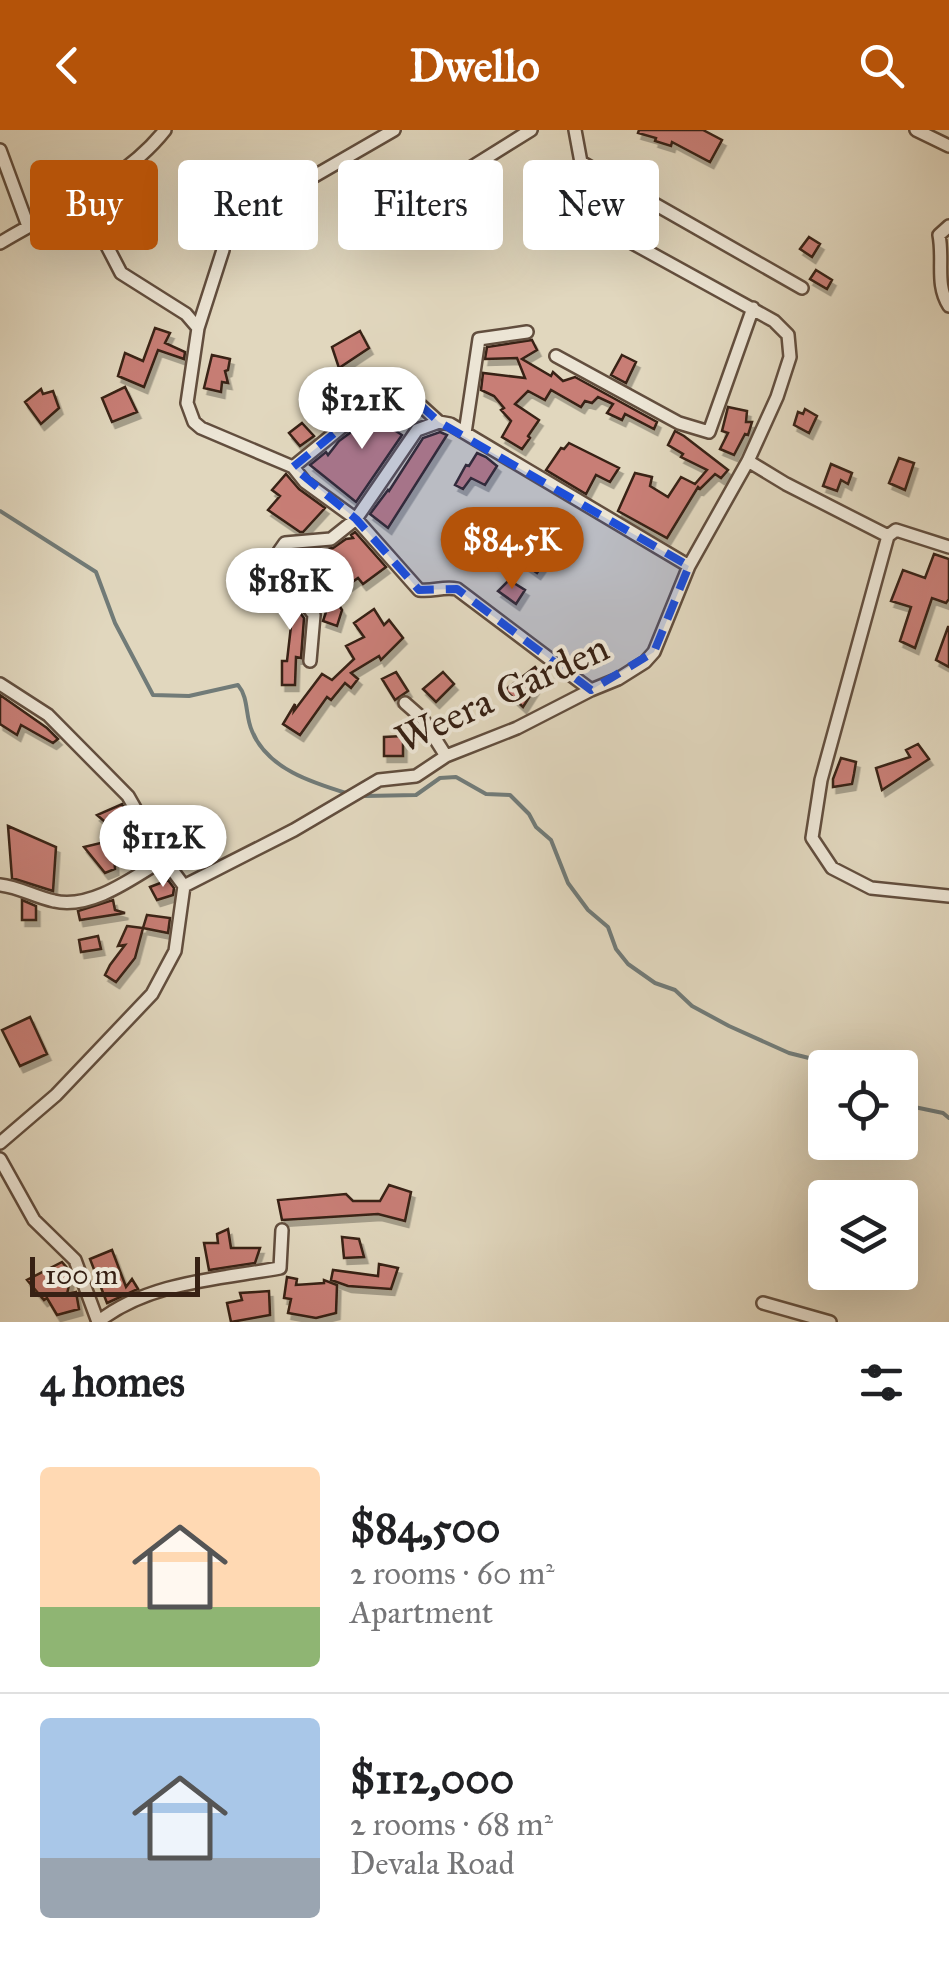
<!DOCTYPE html>
<meta charset="utf-8">
<style>
body{margin:0;font-family:"IM FELL Great Primer",serif;background:#f6f6f6;color:#202124;height:100vh;display:flex;flex-direction:column;font-size:38px;white-space:nowrap}
*{box-sizing:border-box;margin:0}
p{font-size:32px;color:#757577}
.icon{flex:none;width:55px;height:55px;fill:none;stroke:currentColor;stroke-width:2;stroke-linecap:round;stroke-linejoin:round}
.map{position:relative;height:1192px;overflow:hidden}
.panel{display:flex;flex-direction:column;background:#fff;flex:1}
.panel>*{flex:none}
.banner{position:absolute;left:30px;top:30px;width:890px;height:90px;display:flex;gap:20px}
.tools{position:absolute;left:808px;top:920px;display:grid;gap:20px}
.tools a{display:grid;place-items:center;width:110px;height:110px;border-radius:10px;background:#fff;box-shadow:0 10px 40px #0002;font-size:50px}
.scale{position:absolute;left:30px;bottom:25px;width:170px;box-sizing:border-box;padding-left:10px;border:5px solid #372114;border-top:0;font-size:28px;line-height:35px;white-space:nowrap;color:#372114;-webkit-text-stroke:8px #ece5d5;paint-order:stroke}
.price{position:absolute;translate:-50% -85px;padding:0 22px;border-radius:35px;background:#fff;color:#222;font-size:32px;line-height:65px;filter:drop-shadow(0 2px 5px #0008)}
.price::after{content:'';position:absolute;left:50%;top:60px;width:30px;height:22px;margin-left:-15px;background:inherit;clip-path:polygon(0 0,100% 0,50% 100%)}
.price.active{background:#b45309;color:#fff}
ul{padding:0;list-style:none}
li{display:flex;align-items:center;gap:30px;height:250px;padding:0 40px}
li+li{border-top:2px solid #e0e0e0}
li span{display:grid;place-items:center;flex:none;width:280px;height:200px;border-radius:10px;color:#555}
li>.icon{margin-inline-start:auto}
span .icon{width:120px;height:120px;fill:#fffc;stroke-width:1}
li b{font-size:42px}
h2{display:flex;justify-content:space-between;align-items:center;height:120px;padding:0 40px;font-size:42px}
.chip{padding:0 35px;border-radius:10px;background:#fff;box-shadow:0 10px 40px #0002;font-size:35px;line-height:90px}
.chip.active{background:#b45309;color:#fff}
header{display:flex;justify-content:space-between;align-items:center;height:130px;padding:0 40px;background:#b45309;color:#fff;font-size:45px;font-weight:700}
.map>svg:first-child{display:block}
.lines{fill:none;stroke-linecap:round;stroke-linejoin:round}
.stream{stroke:#717b78;stroke-width:4}
.building{fill:#c87e76;stroke:#372114;stroke-width:2.5;filter:url(#shadow)}
.minor-casing{stroke:#624e3e;stroke-width:16}
.minor{stroke:#ece5d5;stroke-width:11}
.marked{fill:#1d4ed8;fill-opacity:0.2;stroke:#1d4ed8;stroke-width:8;stroke-dasharray:20 12;stroke-linejoin:round}
.labels{text-anchor:middle;dominant-baseline:central;stroke-width:8;stroke-linejoin:round;paint-order:stroke}
.street-label{font-size:40px;fill:#372114;stroke:#ece5d5}
</style>
<header><svg class="icon" aria-label="back" viewBox="0 0 24 24"><path d="M15 5l-7 7 7 7"/></svg>Dwello<svg class="icon" aria-label="search" viewBox="0 0 24 24"><circle cx="10" cy="10" r="6"/><path d="M15 15l6 6"/></svg></header>
<div class="map">
<svg width="949" height="1192" viewBox="0 0 949 1192">
<defs>
<filter id="shadow"><feDropShadow dx="3.5" dy="6" stdDeviation="0" flood-color="#0004"/></filter>
</defs>
<rect width="100%" height="100%" fill="#e1d7be"/>
<filter id="stains"><feTurbulence type="fractalNoise" baseFrequency=".002" numOctaves="4"/><feColorMatrix values="0 0 0 0 .2 0 0 0 0 .09 0 0 0 0 .02 0 0 0 .5 -.17"/></filter>
<radialGradient id="worn" r=".72"><stop offset=".6" stop-color="#630" stop-opacity="0"/><stop offset="1" stop-color="#630" stop-opacity=".3"/></radialGradient>
<g class="lines">
<!-- stream -->
<path class="stream" d="M0,381L96,442L115,493L153,565L189,566L238,555C249,568 245,586 252,601C267,639 313,653 349,664
M365,666L416,665L440,648L456,647L486,664L510,665L529,684L536,697L551,710L568,753L588,780L608,797L616,819L628,834L655,853L675,860L692,876L729,896L789,923L829,933L836,938
M900,974L943,983L949,988"/>
</g>
<!-- building -->
<path class="building" d="M639,0H703L722,10L710,32L672,12L671,16L655,11L656,8L638,3Z
M809,107L820,114L812,127L800,119Z
M816,140L832,150L827,159L810,149Z
M155,198L170,203L165,213L185,222L184,229L158,220L144,257L118,246L125,223L143,231Z
M360,201L369,218L339,238L332,217Z
M532,210L537,220L522,229L551,246L553,242L563,251L575,247L657,292L654,299L625,284L622,290L607,283L613,274L598,267L592,273L585,271L581,277L551,260L545,270L528,261L515,274L539,290L528,306L530,308L522,319L502,307L511,291L501,280L504,278L494,266L481,260L483,243L525,248L517,228L485,229L487,217Z
M212,225L230,229L228,240L225,241L228,253L222,252L221,262L204,258Z
M622,225L636,232L626,253L611,245Z
M125,257L137,282L112,292L102,268Z
M41,259L43,264L53,261L59,278L41,294L25,272Z
M396,266L406,275L388,296L402,305L356,372L310,335L326,322L328,325L339,311L354,300L360,303L374,283L392,269L393,270Z
M728,277L747,281L746,292H752L748,305L745,304L734,325L720,319L728,303L722,301Z
M805,279L817,286L809,303L794,295L798,282L803,284Z
M302,293L314,306L300,316L289,303Z
M675,301L684,306L728,340L721,348L715,344L700,359L698,357L667,408L618,381L635,343L652,347L650,356L668,367L681,347L695,354L707,340L681,327L683,324L668,315Z
M440,302L447,305L388,398L370,384L388,360L389,361L423,308Z
M569,313L619,338L610,352L596,345L586,364L546,340L561,318L564,319Z
M477,323L486,327L497,336L485,355L471,348L463,359L455,355L466,335L469,336Z
M899,328L914,333L905,360L889,353Z
M831,334L852,343L848,354L841,350L837,361L823,356Z
M286,344L299,359L325,378L303,402H300L268,380L280,366L272,360Z
M551,379L573,395L562,407L542,389Z
M355,402L386,437L363,454L358,448L333,466L342,480L337,496L323,491L327,479L310,462L313,460L292,438L289,424L333,418L346,409L353,408L351,405Z
M527,410L549,426L537,443L516,428Z
M934,424L949,429V469L946,473L932,468L915,518L900,511L911,477L891,471L903,440L925,448Z
M509,450L525,460L516,474L498,461Z
M279,454L304,488L301,528L296,527L295,555H282V531H287L291,496L268,461Z
M374,479L384,495L389,490L403,508L381,530L379,526L351,543L358,549L351,558L345,553L331,570L327,567L300,605L283,594L295,574L294,581L322,544L332,550L354,529L346,516L364,507L354,493Z
M948,497H949V537L936,530Z
M535,537L542,547L523,577L505,560Z
M396,542L408,561L395,570L382,549Z
M443,542L454,554L436,572L423,559Z
M0,565L47,598L58,609L53,613L21,595L17,605L0,594Z
M403,606V626H384V607Z
M918,614L929,629L882,660L876,638L910,627L906,620Z
M841,628L856,632L854,644L852,654L833,657V649Z
M122,674L133,695L118,703L97,685Z
M8,696L56,717L53,761L12,748Z
M113,710L115,739L105,743L84,717Z
M168,750L174,758L173,765L157,770L150,757Z
M22,770L36,776V790H22Z
M113,770L115,780L125,783L80,790L78,781Z
M147,785L170,788L168,803L143,798Z
M127,796L143,798L135,828L116,852L105,845L110,835L125,815L118,816Z
M98,806L101,819L81,822L79,810Z
M30,887L47,924L20,936L2,900Z
M389,1055L411,1062L405,1091L378,1084L282,1090L278,1070L346,1064L353,1071H380Z
M228,1099L231,1118H260L255,1133L209,1140L204,1113H218L217,1104Z
M342,1107L359,1109L364,1127L344,1128Z
M112,1120L126,1157L132,1149L138,1159L107,1173L90,1129Z
M62,1132L68,1139L71,1146L67,1164L76,1162L79,1179L57,1185L47,1168L44,1170L27,1150Z
M379,1134L398,1138L391,1159L348,1156L331,1150L333,1140L378,1146Z
M287,1147L297,1149L296,1155L324,1153V1150L337,1155L336,1183L316,1188L288,1183L291,1169L284,1168Z
M269,1161L270,1185L231,1192L227,1173L242,1170L240,1163Z"/>
<g class="lines">
<defs>
<path id="minor" d="M916,0L949,16
M0,20L28,96
M581,32L802,158
M304,52L394,0
M81,66L121,143L186,184L198,198
M949,96L939,105C944,131 935,154 949,176
M366,99L419,70L531,0
M0,113C56,79 124,52 165,0
M223,120L198,198L187,273L194,292L201,298L293,337L305,352L356,389L419,460C433,462 443,456 457,459L591,560
M556,226L679,293L709,302L753,178
M465,303L479,209L527,202
M748,331L786,354L888,406L821,650L812,708L832,738L871,758L949,766
M293,337L396,253L439,292
M888,406L896,400L949,417
M310,531L314,485L285,447L278,423L285,413L331,409L356,389L417,300L439,292L450,294L689,436
M0,554L48,585L128,666L164,729
M405,573L422,588L446,626
M0,755C19,757 35,767 54,771C91,780 134,747 164,729L184,756
M184,756L294,700L379,650L416,646L446,626L517,598L591,560L618,549L645,532L654,522L689,436L748,331L777,267L790,227L788,205L774,191L607,99L590,81L575,0
M0,1013L56,965L152,864L175,821L184,756
M0,1029L34,1090L75,1130L98,1192
M763,1173L830,1192
M98,1192C148,1152 219,1149 280,1138L282,1100"/>
</defs>
<!-- minor casing -->
<use href="#minor" class="minor-casing"/>
<!-- minor -->
<use href="#minor" class="minor"/>
</g>
<!-- marked area -->
<path class="marked" d="M396,253L439,292L689,436L654,522L591,560L457,459L419,460L356,389L293,337Z"/>
<g class="labels">
<!-- street labels -->
<g class="street-label">
<text transform="translate(502 563) rotate(-25)">Weera Garden</text>
</g>
</g>
<rect width="100%" height="100%" filter="url(#stains)"/>
<rect width="100%" height="100%" fill="url(#worn)"/>
</svg>
<div class="tools">
<a><svg class="icon" aria-label="locate" viewBox="0 0 24 24"><circle cx="12" cy="12" r="6"/><path d="M12 2v4M12 18v4M2 12h4M18 12h4"/></svg></a>
<a><svg class="icon" aria-label="layers" viewBox="0 0 24 24"><path d="M12 4l9 5-9 5-9-5zM3 14l9 5 9-5"/></svg></a>
</div>
<div class="scale">100 m</div>
<b class="price" style="left:362px;top:322px">$121K</b>
<b class="price active" style="left:512px;top:462px">$84.5K</b>
<b class="price" style="left:290px;top:503px">$181K</b>
<b class="price" style="left:163px;top:760px">$112K</b>
<div class="banner">
<a class="chip active">Buy</a>
<a class="chip">Rent</a>
<a class="chip">Filters</a>
<a class="chip">New</a>
</div>
</div>
<section class="panel">
<h2>4 homes<svg class="icon" aria-label="filters" viewBox="0 0 24 24"><path d="M4 7h16M4 17h16"/><circle cx="9" cy="7" r="2"/><circle cx="15" cy="17" r="2"/></svg></h2>
<ul>
<li><span style="background:linear-gradient(#ffd9b3 70%,#8fb573 0)"><svg class="icon" aria-label="home" viewBox="0 0 24 24"><path d="M3 11l9-7 9 7M6 9v11h12V9"/></svg></span><div><b>$84,500</b><p>2 rooms · 60 m²</p><p>Apartment</p></div></li>
<li><span style="background:linear-gradient(#a9c7e8 70%,#9aa5b1 0)"><svg class="icon" aria-label="home" viewBox="0 0 24 24"><path d="M3 11l9-7 9 7M6 9v11h12V9"/></svg></span><div><b>$112,000</b><p>2 rooms · 68 m²</p><p>Devala Road</p></div></li>
</ul>
</section>
